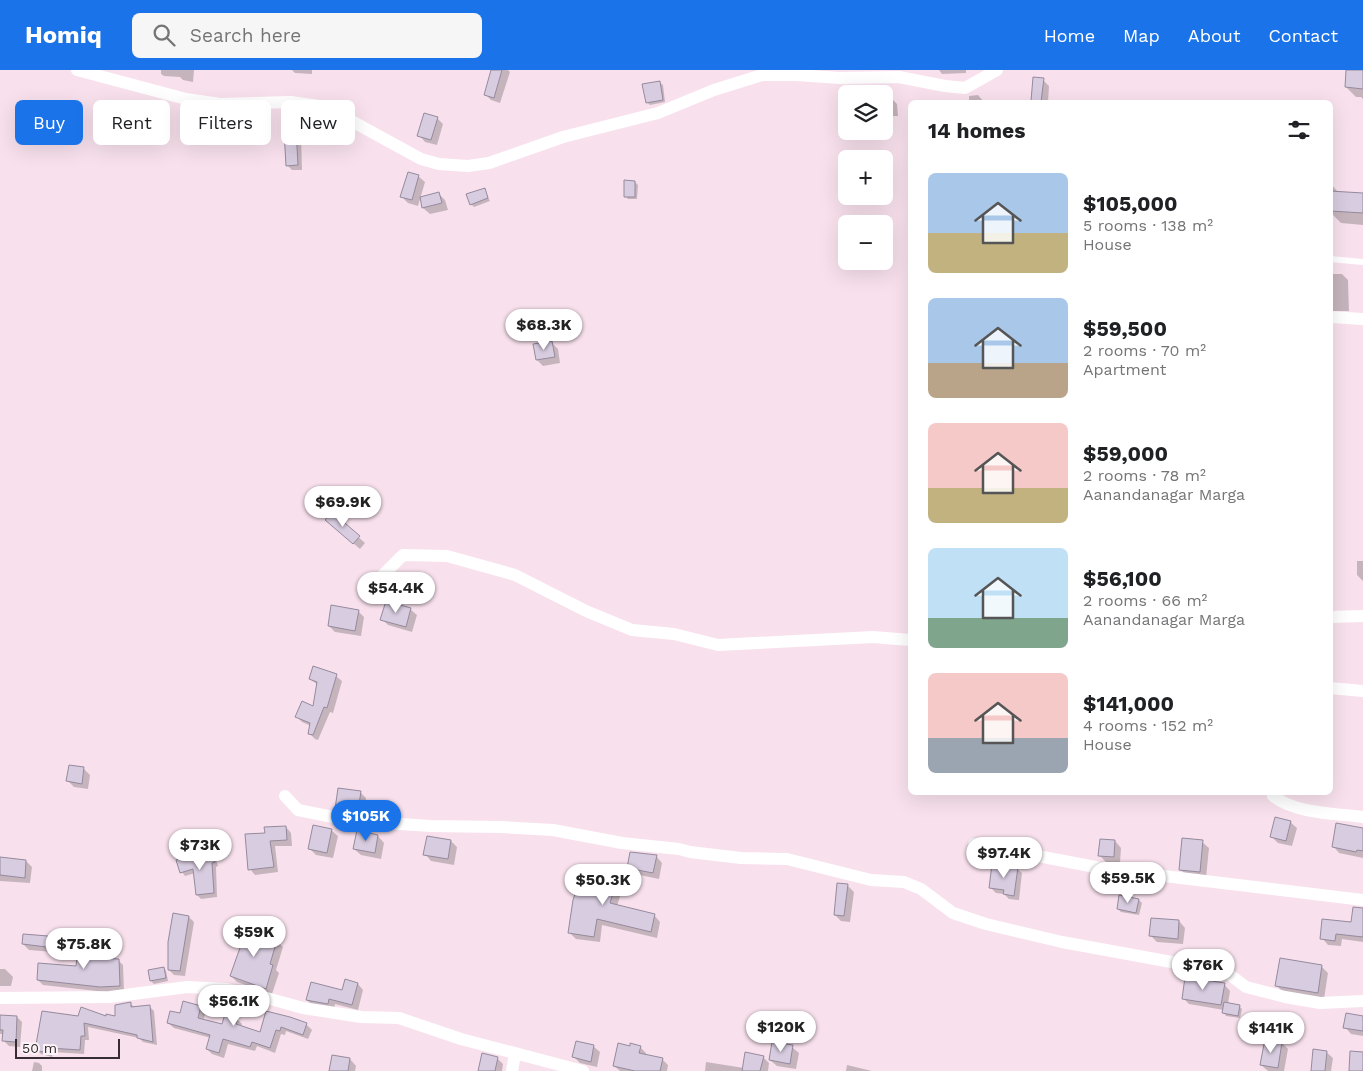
<!DOCTYPE html>
<meta charset="utf-8">
<style>
body{margin:0;font-family:"Work Sans",sans-serif;background:#f6f6f6;color:#202124;height:100vh;display:flex;flex-direction:column;font-size:19px;white-space:nowrap}
*{box-sizing:border-box;margin:0}
p{font-size:16px;color:#757577}
.icon{flex:none;width:28px;height:28px;fill:none;stroke:currentColor;stroke-width:2;stroke-linecap:round;stroke-linejoin:round}
.map{position:relative;flex:1;overflow:hidden}
.side{position:absolute;left:908px;top:30px;width:425px;height:695px;display:flex;flex-direction:column;background:#fff;border-radius:8px;box-shadow:0 5px 20px #0002}
.side>*{flex:none}
.hud{position:absolute;left:15px;top:30px;width:475px;height:45px;display:flex;gap:10px}
.controls{position:absolute;left:838px;top:15px;display:grid;gap:10px}
.controls a{display:grid;place-items:center;width:55px;height:55px;border-radius:8px;background:#fff;box-shadow:0 5px 20px #0002;font-size:25px}
.scale{position:absolute;left:15px;bottom:12px;width:105px;box-sizing:border-box;padding-left:5px;border:2px solid #362d32;border-top:0;font-size:14px;line-height:18px;white-space:nowrap;color:#362d32;-webkit-text-stroke:4px #fcf3f7;paint-order:stroke}
.price{position:absolute;translate:-50% -42px;padding:0 11px;border-radius:18px;background:#fff;color:#222;font-size:16px;line-height:32px;filter:drop-shadow(0 1px 2px #0008)}
.price::after{content:'';position:absolute;left:50%;top:30px;width:15px;height:11px;margin-left:-8px;background:inherit;clip-path:polygon(0 0,100% 0,50% 100%)}
.price.current{background:#1a73e8;color:#fff}
ul{padding:0;list-style:none}
li{display:flex;align-items:center;gap:15px;height:125px;padding:0 20px}
li span{display:grid;place-items:center;flex:none;width:140px;height:100px;border-radius:8px;color:#555}
li>.icon{margin-inline-start:auto}
span .icon{width:60px;height:60px;fill:#fffc;stroke-width:1}
li b{font-size:21px}
h2{display:flex;justify-content:space-between;align-items:center;height:60px;padding:0 20px;font-size:21px}
.pill{padding:0 18px;border-radius:8px;background:#fff;box-shadow:0 5px 20px #0002;font-size:18px;line-height:45px}
.pill.current{background:#1a73e8;color:#fff}
header{display:flex;align-items:center;gap:30px;box-sizing:border-box;height:70px;padding:0 25px;background:#1a73e8;color:#fff}
header strong{font-size:24px}
nav{display:flex;gap:28px;margin-inline-start:auto;font-size:18px}
.search{width:350px;height:45px;background:#f6f6f6;display:flex;align-items:center;gap:12px;box-sizing:border-box;padding:0 18px;border-radius:8px;color:#757577;font-size:19px}
.map>svg:first-child{display:block}
.shadow{fill:#0003}
.building{fill:#d8cce0;stroke:#958a9d}
.lines{fill:none;stroke-linecap:round;stroke-linejoin:round}
.service{stroke:#fff;stroke-width:6}
.minor{stroke:#fff;stroke-width:12}
</style>
<header>
<strong>Homiq</strong>
<div class="search"><svg class="icon" aria-label="search" viewBox="0 0 24 24"><circle cx="10" cy="10" r="6"/><path d="M15 15l6 6"/></svg>Search here</div>
<nav><a>Home</a><a>Map</a><a>About</a><a>Contact</a></nav>
</header>
<div class="map">
<svg width="1363" height="1001" viewBox="0 0 1363 1001">
<rect width="100%" height="100%" fill="#f8e1ed"/>
<!-- shadow -->
<path class="shadow" d="M161,0H194L193,12L183,10L180,7L164,6L161,4Z
M292,0H312V4L295,3Z
M492,0H508L510,2L500,33L491,30L485,24Z
M939,0H966V3L942,4Z
M1347,0H1363V29L1361,27H1356L1346,17Z
M1043,10L1049,16L1048,32H1034L1032,31Z
M660,13L663,15L665,32L650,35L647,32Z
M978,25L984,32H969V26Z
M884,28H891L897,34L898,46H884Z
M437,48L443,54L437,75L425,72L419,65Z
M296,61L301,66L302,100H292L287,95Z
M418,106L425,112L418,136L408,133L402,127Z
M635,112L638,115L637,129H628L625,126Z
M1330,113L1338,122L1363,124V155L1341,153L1330,142Z
M484,119L490,131L474,137L471,134Z
M439,124L445,130L448,140L430,144L423,138Z
M1330,204H1342L1348,210L1349,241H1333L1330,243Z
M552,273L558,279L560,293L543,296L537,290Z
M332,444L365,473L360,479L333,456Z
M1357,491H1363V511L1357,505Z
M410,539L417,545L412,562L388,555L382,549Z
M358,541L364,547L361,566L335,562L329,556Z
M336,606L342,611L333,643L330,642L318,670L315,669L309,663L311,656L302,652L297,647L314,637L318,615L310,609Z
M84,699L90,705L88,719L74,717L68,711Z
M360,722L366,728L364,748L343,745L337,738Z
M1290,752L1297,758L1292,776L1278,773L1272,767Z
M286,757L291,763L292,776H275L278,802L255,805L250,799L266,764Z
M331,760L338,766L333,788L316,785L310,779Z
M1363,760V788L1339,783L1333,776Z
M358,762L378,766L384,773L381,789L361,785L354,779Z
M451,771L457,777L454,795L431,791L425,784Z
M1115,771L1121,778L1120,793L1106,792L1100,786Z
M1202,772L1209,778L1206,808L1186,805L1180,799Z
M210,780L214,784L218,796L216,797L217,827L201,829L197,825L195,803L185,806L182,802Z
M656,786L662,793L659,809L635,804L629,798Z
M0,788L26,791L32,797L30,813L0,811Z
M1017,799L1022,803L1019,830L1009,829L1004,824L996,823L991,818Z
M617,807L624,814L617,836L654,845L660,852L657,868L602,855L600,872L576,869L570,863Z
M847,815L854,822L850,852L841,851L835,845Z
M1139,830L1142,833L1139,845L1121,842L1118,839Z
M1363,841V872L1342,869L1341,876L1328,875L1322,868L1352,854Z
M189,847L194,852L185,906L174,905L169,900Z
M1179,851L1185,858L1183,874L1157,872L1150,865Z
M47,867L53,873V882L29,880L23,874Z
M277,871L283,877L276,900L279,903L272,924L237,912L231,906L241,876L238,873Z
M100,877L105,882L104,889L118,890L123,895L124,921L106,922L43,915L38,910L77,898Z
M1281,889L1322,897L1328,903L1324,929L1283,922L1277,916Z
M164,898L166,901L168,911L154,914L151,911L149,901Z
M0,899H5L13,907L11,916H0Z
M346,911L358,914L363,920L358,940L335,934L334,939L313,936L307,930L343,921Z
M1224,914L1230,921L1228,934L1239,936L1242,939L1240,948L1226,946L1224,943V940L1189,934L1183,928Z
M131,934L135,938L149,936L154,941L157,975L143,972L139,968L88,957L89,970H85L84,984L53,982L52,987L41,984L36,980L79,947L116,948Z
M200,937L206,942L203,951L223,956L237,949L242,954L241,957L261,964L267,942L306,954L312,960L308,969L286,961L285,965L281,964L275,983L257,976L255,981L228,974L224,988L212,984L207,979L211,968L174,958L168,953L181,945Z
M0,946L17,947L22,952L20,977L9,976L4,971V964H0Z
M1363,947V966L1351,964L1345,957Z
M1282,973L1288,979L1284,1001H1268L1261,995Z
M593,976L600,982L597,997L580,993L574,987Z
M631,977H640L646,983V986L662,989L668,995L667,1001H620L614,996Z
M792,977L799,983L796,999L777,996L770,990Z
M1326,982L1333,988L1331,1001H1312Z
M763,987L769,993L768,1001H705L706,992L744,998Z
M497,988L503,994L502,1001H480Z
M350,989L356,996L355,1001H331Z
M34,992L39,993L42,996V1001H32Z
M847,995L872,1001H846Z"/>
<!-- building -->
<path class="building" d="M491,0H502L494,28L484,25Z
M1346,0H1363V19L1345,17Z
M1033,7L1044,8L1041,32L1031,31Z
M660,11L663,30L646,33L642,14Z
M424,43L438,47L431,70L417,66Z
M296,59L298,95L286,96L284,60Z
M408,102L419,105L412,130L400,127Z
M624,110L635,111V127H624Z
M485,118L488,128L470,135L466,124Z
M1330,121L1363,123V143L1330,141Z
M439,122L442,133L422,138L420,127Z
M552,271L555,287L536,290L533,274Z
M332,442L360,466L353,474L325,450Z
M386,531L411,538L406,557L380,550Z
M331,535L359,540L355,561L328,556Z
M313,596L337,604L327,638L324,637L313,665L308,664L310,653L295,647L302,631L313,636L317,612L309,609Z
M69,695L84,697L82,714L66,711Z
M338,718L361,721L358,742L335,739Z
M1275,747L1291,751L1286,771L1270,767Z
M1336,753L1363,758V781L1357,780L1356,782L1332,777Z
M313,755L332,759L327,783L308,779Z
M286,756L287,770L270,771L274,797L248,800L245,764L265,763L264,757Z
M357,760L378,765L375,783L353,779Z
M427,766L451,770L448,789L423,785Z
M1182,768L1203,770L1200,802L1179,800Z
M1100,769L1115,770L1114,787L1098,786Z
M210,779L215,792L212,793L214,823L196,825L193,799L180,803L176,790Z
M630,782L657,785L653,803L627,798Z
M0,787L26,790L25,808L0,805Z
M992,794L1018,797L1014,826L1003,824L1004,820L989,818Z
M585,797L618,806L610,833L655,844L651,862L597,849L594,867L568,863L573,830L576,821H578Z
M837,813L848,814L844,846L834,845Z
M1119,825L1139,829L1136,843L1117,839Z
M1353,837L1363,838V867L1336,864L1335,871L1320,869L1322,849L1351,852Z
M173,843L189,846L180,901L168,900V872Z
M1151,848L1179,850L1178,869L1149,866Z
M244,855L277,870L270,894L273,895L266,919L230,906L241,875L237,873Z
M23,864L48,866L47,877L22,874Z
M79,874L101,876L99,888L119,889L120,916L100,917L37,910L38,893L76,896Z
M1280,888L1322,895L1318,923L1275,916Z
M164,897L166,908L150,911L148,900Z
M1185,907L1225,913L1221,935L1182,929Z
M345,909L358,913L352,935L329,929L328,934L306,930L311,912L342,920Z
M183,931L201,936L198,948L222,954L225,944L238,948L236,954L260,962L266,941L290,947L307,953L303,965L281,957L280,961L276,960L270,978L252,972L250,977L223,969L219,983L206,979L210,965L167,953L170,941L180,943Z
M131,932V937L150,935L153,972L137,968V965L84,953L85,966H81L80,980L49,978L48,983L35,980L42,941L78,946L81,937L106,946V944L115,946V935Z
M1224,932L1240,935L1238,946L1222,943Z
M1346,943L1363,946V961L1343,958Z
M0,945L17,946L16,972L2,971L3,960H0Z
M1265,969L1282,972L1278,998L1260,995Z
M576,971L594,975L591,992L572,987Z
M772,972L793,975L790,994L769,990Z
M618,973L630,976V973L641,976L639,983L663,988L660,1001H635L613,996Z
M1313,979L1327,981L1325,1001H1311Z
M1350,981L1363,982V1001H1349Z
M745,982L764,986L760,1001H742Z
M482,983L498,987L495,1001H478Z
M332,985L350,988L348,1001H329Z"/>
<g class="lines">
<!-- service -->
<path class="service" d="M1330,189L1363,192"/>
<!-- minor -->
<path class="minor" d="M77,0L186,29L220,34L291,32L326,37L421,89L439,94L468,96L489,93L563,67L658,43L714,20L762,5H796L840,8L899,7L945,16L965,18L997,0
M1330,247L1363,249
M376,525L383,505L403,485L447,486L515,505L586,541L632,560L674,564L718,575L873,567L910,570
M1330,547L1363,546
M1330,618L1363,621
M1272,722L1273,726C1297,744 1333,743 1363,747
M285,726L298,740L353,751L431,756L501,757L553,760L622,773L679,779L690,782L741,788L787,789L871,810L904,812L921,819L953,843L986,854L1062,872L1226,902L1246,917L1285,927L1320,933L1363,931
M974,774L1106,799L1363,830
M0,928L110,927L187,917L227,919L263,927L303,938L361,947L399,948L461,969L583,1001
M512,1001L515,984"/>
</g>
</svg>
<div class="controls">
<a><svg class="icon" aria-label="layers" viewBox="0 0 24 24"><path d="M12 4l9 5-9 5-9-5zM3 14l9 5 9-5"/></svg></a>
<a>+</a>
<a>−</a>
</div>
<div class="scale">50 m</div>
<b class="price" style="left:544px;top:281px">$68.3K</b>
<b class="price" style="left:343px;top:458px">$69.9K</b>
<b class="price" style="left:396px;top:544px">$54.4K</b>
<b class="price current" style="left:366px;top:772px">$105K</b>
<b class="price" style="left:200px;top:801px">$73K</b>
<b class="price" style="left:1004px;top:809px">$97.4K</b>
<b class="price" style="left:1128px;top:834px">$59.5K</b>
<b class="price" style="left:603px;top:836px">$50.3K</b>
<b class="price" style="left:254px;top:888px">$59K</b>
<b class="price" style="left:84px;top:900px">$75.8K</b>
<b class="price" style="left:1203px;top:921px">$76K</b>
<b class="price" style="left:234px;top:957px">$56.1K</b>
<b class="price" style="left:781px;top:983px">$120K</b>
<b class="price" style="left:1271px;top:984px">$141K</b>
<div class="hud">
<a class="pill current">Buy</a>
<a class="pill">Rent</a>
<a class="pill">Filters</a>
<a class="pill">New</a>
</div>
<section class="side">
<h2>14 homes<svg class="icon" aria-label="filters" viewBox="0 0 24 24"><path d="M4 7h16M4 17h16"/><circle cx="9" cy="7" r="2"/><circle cx="15" cy="17" r="2"/></svg></h2>
<ul>
<li><span style="background:linear-gradient(#a9c7e8 60%,#c2b280 0)"><svg class="icon" aria-label="home" viewBox="0 0 24 24"><path d="M3 11l9-7 9 7M6 9v11h12V9"/></svg></span><div><b>$105,000</b><p>5 rooms · 138 m²</p><p>House</p></div></li>
<li><span style="background:linear-gradient(#a9c7e8 65%,#b9a48a 0)"><svg class="icon" aria-label="home" viewBox="0 0 24 24"><path d="M3 11l9-7 9 7M6 9v11h12V9"/></svg></span><div><b>$59,500</b><p>2 rooms · 70 m²</p><p>Apartment</p></div></li>
<li><span style="background:linear-gradient(#f6c9c9 65%,#c2b280 0)"><svg class="icon" aria-label="home" viewBox="0 0 24 24"><path d="M3 11l9-7 9 7M6 9v11h12V9"/></svg></span><div><b>$59,000</b><p>2 rooms · 78 m²</p><p>Aanandanagar Marga</p></div></li>
<li><span style="background:linear-gradient(#bfe0f5 70%,#7fa58c 0)"><svg class="icon" aria-label="home" viewBox="0 0 24 24"><path d="M3 11l9-7 9 7M6 9v11h12V9"/></svg></span><div><b>$56,100</b><p>2 rooms · 66 m²</p><p>Aanandanagar Marga</p></div></li>
<li><span style="background:linear-gradient(#f6c9c9 65%,#9aa5b1 0)"><svg class="icon" aria-label="home" viewBox="0 0 24 24"><path d="M3 11l9-7 9 7M6 9v11h12V9"/></svg></span><div><b>$141,000</b><p>4 rooms · 152 m²</p><p>House</p></div></li>
</ul>
</section>
</div>
